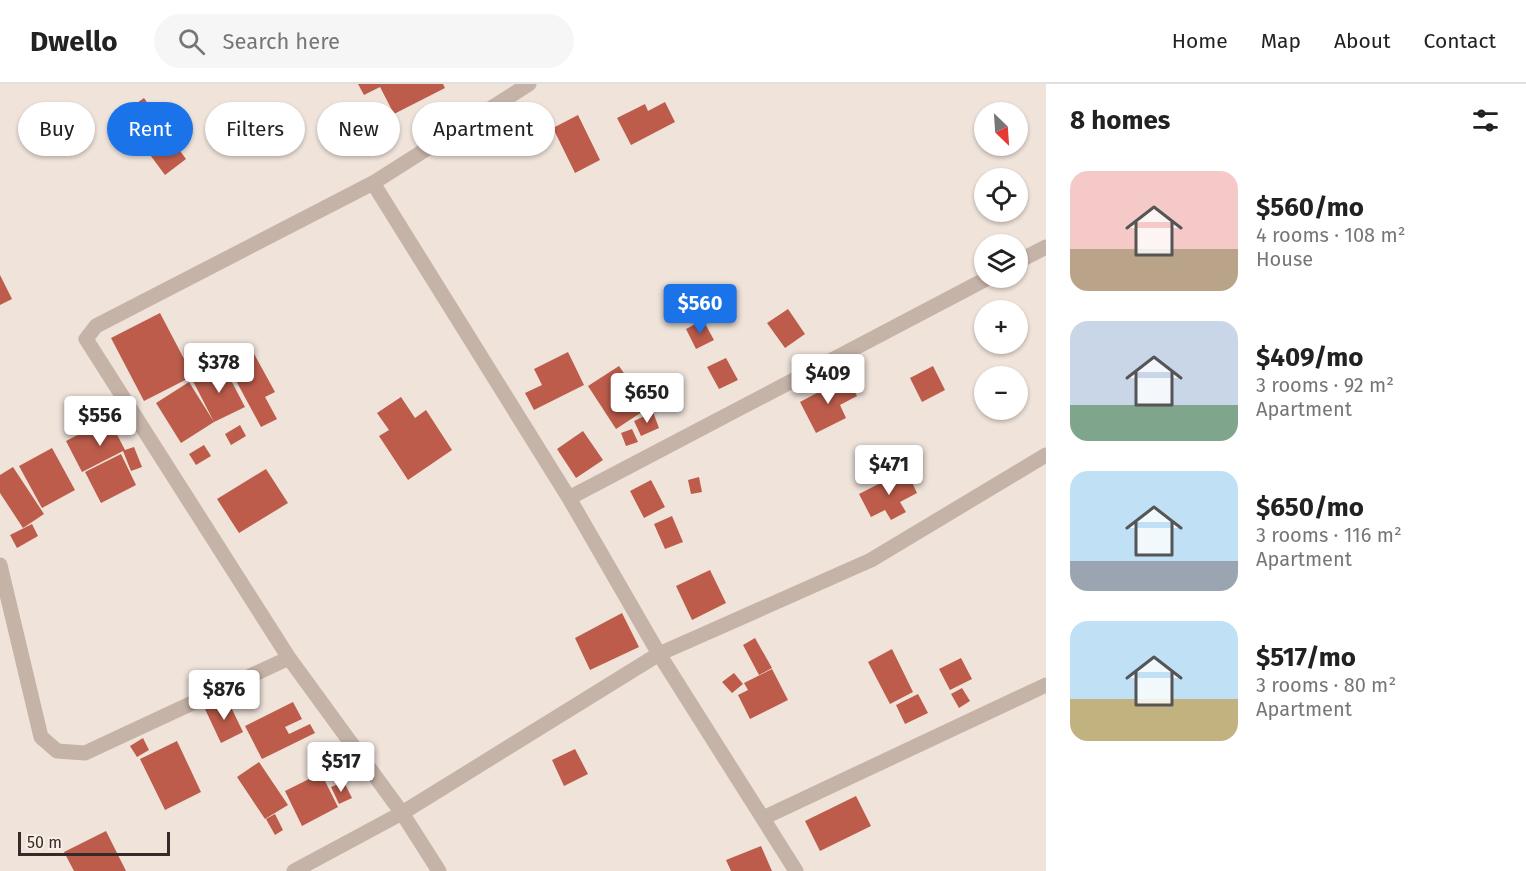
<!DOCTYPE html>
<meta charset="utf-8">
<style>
body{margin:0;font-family:"Fira Sans",sans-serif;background:#f6f6f6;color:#222;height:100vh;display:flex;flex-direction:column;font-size:22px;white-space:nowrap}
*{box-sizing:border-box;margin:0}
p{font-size:20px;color:#767676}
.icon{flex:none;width:33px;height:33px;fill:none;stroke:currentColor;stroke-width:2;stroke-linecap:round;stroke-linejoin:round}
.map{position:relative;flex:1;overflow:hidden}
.panel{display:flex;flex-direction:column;background:#fff;width:480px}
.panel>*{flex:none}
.hud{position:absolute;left:18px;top:18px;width:570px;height:54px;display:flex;gap:12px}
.needle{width:39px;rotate:155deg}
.tools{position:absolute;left:974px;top:18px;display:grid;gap:12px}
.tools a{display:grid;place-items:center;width:54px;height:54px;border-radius:50%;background:#fff;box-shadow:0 2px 4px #0004;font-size:30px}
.scale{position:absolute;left:18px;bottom:15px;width:152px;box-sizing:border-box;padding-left:6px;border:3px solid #342a27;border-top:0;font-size:16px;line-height:21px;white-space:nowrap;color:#342a27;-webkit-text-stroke:4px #f8eee6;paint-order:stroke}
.price{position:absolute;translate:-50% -51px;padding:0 14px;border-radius:6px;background:#fff;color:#222;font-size:20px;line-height:39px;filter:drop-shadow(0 2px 3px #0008)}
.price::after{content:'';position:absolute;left:50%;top:36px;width:18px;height:14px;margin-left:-9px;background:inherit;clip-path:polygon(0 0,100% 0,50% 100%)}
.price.active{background:#1a73e8;color:#fff}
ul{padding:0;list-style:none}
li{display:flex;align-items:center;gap:18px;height:150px;padding:0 24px}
li span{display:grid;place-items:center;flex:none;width:168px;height:120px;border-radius:18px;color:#555}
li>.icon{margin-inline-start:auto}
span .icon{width:72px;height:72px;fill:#fffc;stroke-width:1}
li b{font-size:26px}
h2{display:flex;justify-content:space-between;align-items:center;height:72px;padding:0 24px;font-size:26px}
.tag{padding:0 21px;border-radius:27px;background:#fff;box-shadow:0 2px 4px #0004;font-size:21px;line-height:54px}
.tag.active{background:#1a73e8;color:#fff}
header{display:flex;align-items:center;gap:36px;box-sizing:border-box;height:84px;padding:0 30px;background:#fff;border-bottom:2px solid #e0e0e0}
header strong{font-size:28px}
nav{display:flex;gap:33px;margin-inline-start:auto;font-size:21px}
.search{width:420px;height:54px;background:#f6f6f6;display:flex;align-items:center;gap:15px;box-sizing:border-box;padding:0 21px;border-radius:33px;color:#767676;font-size:22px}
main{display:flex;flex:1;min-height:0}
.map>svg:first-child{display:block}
.building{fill:#bd5c4b}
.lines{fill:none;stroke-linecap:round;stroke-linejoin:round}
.street{stroke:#c6b3a7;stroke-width:15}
</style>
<header>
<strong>Dwello</strong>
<div class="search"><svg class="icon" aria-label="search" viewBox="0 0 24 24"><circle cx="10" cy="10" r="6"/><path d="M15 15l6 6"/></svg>Search here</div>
<nav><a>Home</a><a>Map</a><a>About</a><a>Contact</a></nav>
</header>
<main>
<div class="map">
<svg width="1046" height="787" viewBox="0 0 1046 787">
<rect width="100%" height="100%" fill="#efe3da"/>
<!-- building -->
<path class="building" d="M358,0H443L445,4L394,30L380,3L364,11Z
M144,14L161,38L140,52L124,28Z
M665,18L675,38L631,61L617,34L645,20L648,27Z
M578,31L600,76L575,89L553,44Z
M160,40L186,75L165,91L139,56Z
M369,47L380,60L370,69L358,56Z
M0,191L12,215L0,221Z
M788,225L805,250L785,264L767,239Z
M160,229L193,292L144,317L111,254Z
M703,236L714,256L696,265L686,245Z
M252,266L275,308L265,313L277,335L261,343L227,280Z
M568,268L584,301L534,326L525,309L542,301L534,285Z
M726,274L738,296L719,305L707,283Z
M223,281L245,323L214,338L193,297Z
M619,282L648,324L616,345L588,302Z
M933,282L945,306L922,318L910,294Z
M847,293L857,312L840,321L846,334L816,349L800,318Z
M189,298L214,338L181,359L156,319Z
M401,313L415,334L426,326L452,366L408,396L379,352L389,346L377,329Z
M653,328L659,344L641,352L634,337Z
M109,335L125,366L134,363L142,383L131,387L123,367L82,388L66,357Z
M240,341L246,352L231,361L225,350Z
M632,345L638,358L626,362L621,349Z
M583,347L603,376L576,394L557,365Z
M204,361L211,372L196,381L189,370Z
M52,364L75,406L42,424L19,382Z
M121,370L136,401L101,419L85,388Z
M13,383L44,430L23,444L0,409V391Z
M266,385L288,419L239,449L217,415Z
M906,386L917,409L900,418L906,428L891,436L885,426L871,433L859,410Z
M699,393L702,408L691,410L688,396Z
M651,396L665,423L644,434L630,407Z
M672,432L683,458L665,465L654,440Z
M32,440L38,452L17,464L10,451Z
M710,486L726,519L692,536L676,502Z
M622,529L639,563L590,586L575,554Z
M755,554L772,584L759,591L743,561Z
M892,565L913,608L890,620L868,578Z
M961,574L972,595L950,606L939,585Z
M772,585L788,616L750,635L738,611L748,606L744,599Z
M734,589L743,600L732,609L722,598Z
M962,604L970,617L959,624L951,610Z
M918,610L928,629L905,640L896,621Z
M227,615L243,648L221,659L205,625Z
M293,618L302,635L285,643L289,650L310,640L315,649L262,675L245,642Z
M143,654L149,666L137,673L130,662Z
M177,657L201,708L165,726L140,675Z
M575,665L588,690L564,702L552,676Z
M259,678L288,721L265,735L237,693Z
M321,689L338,723L302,742L285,707Z
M344,698L352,714L339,720L331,703Z
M856,712L871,742L820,767L805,737Z
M275,730L283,746L275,751L266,735Z
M106,747L126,787H74L64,768Z
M761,762L772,787H731L726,776Z"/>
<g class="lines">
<!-- street -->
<path class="street" d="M373,99L569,414L659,570L796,787
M1017,178L1046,163
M569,414L988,194
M0,481L41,653L57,667L85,669L289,574
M763,734L1046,601
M294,787L402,729L659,570L871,476L1046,371
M439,787L402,729L289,574L86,255L96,242L373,99L529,0"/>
</g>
</svg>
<div class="tools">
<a><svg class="needle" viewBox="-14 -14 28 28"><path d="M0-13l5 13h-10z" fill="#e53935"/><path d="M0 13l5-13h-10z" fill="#767676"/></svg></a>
<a><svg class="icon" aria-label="locate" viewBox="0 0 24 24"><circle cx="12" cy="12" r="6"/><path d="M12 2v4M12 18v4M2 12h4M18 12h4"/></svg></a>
<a><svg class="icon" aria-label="layers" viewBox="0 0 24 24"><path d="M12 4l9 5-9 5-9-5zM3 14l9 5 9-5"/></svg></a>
<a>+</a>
<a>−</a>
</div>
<div class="scale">50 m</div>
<b class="price active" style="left:700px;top:251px">$560</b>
<b class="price" style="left:219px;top:310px">$378</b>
<b class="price" style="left:828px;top:321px">$409</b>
<b class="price" style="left:647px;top:340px">$650</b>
<b class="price" style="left:100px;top:363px">$556</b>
<b class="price" style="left:889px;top:412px">$471</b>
<b class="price" style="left:224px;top:637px">$876</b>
<b class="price" style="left:341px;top:709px">$517</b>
<div class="hud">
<a class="tag">Buy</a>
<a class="tag active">Rent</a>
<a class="tag">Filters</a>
<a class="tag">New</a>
<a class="tag">Apartment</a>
</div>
</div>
<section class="panel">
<h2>8 homes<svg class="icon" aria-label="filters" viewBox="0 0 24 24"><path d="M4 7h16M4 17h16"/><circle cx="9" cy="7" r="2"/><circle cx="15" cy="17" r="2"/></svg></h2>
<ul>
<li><span style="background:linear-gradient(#f6c9c9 65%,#b9a48a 0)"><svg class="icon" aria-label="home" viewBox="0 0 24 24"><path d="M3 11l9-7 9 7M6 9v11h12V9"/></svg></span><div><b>$560/mo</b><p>4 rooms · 108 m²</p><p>House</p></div></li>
<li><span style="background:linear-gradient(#c9d6e8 70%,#7fa58c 0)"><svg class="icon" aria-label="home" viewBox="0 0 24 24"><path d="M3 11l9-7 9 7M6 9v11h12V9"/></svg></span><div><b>$409/mo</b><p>3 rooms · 92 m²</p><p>Apartment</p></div></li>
<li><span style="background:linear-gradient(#bfe0f5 75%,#9aa5b1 0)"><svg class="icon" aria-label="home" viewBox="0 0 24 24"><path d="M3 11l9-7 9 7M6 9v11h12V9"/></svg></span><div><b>$650/mo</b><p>3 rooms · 116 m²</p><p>Apartment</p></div></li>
<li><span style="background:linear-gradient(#bfe0f5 65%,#c2b280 0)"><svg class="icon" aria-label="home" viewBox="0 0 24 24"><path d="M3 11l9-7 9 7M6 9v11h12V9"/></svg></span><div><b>$517/mo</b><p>3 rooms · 80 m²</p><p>Apartment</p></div></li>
</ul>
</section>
</main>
